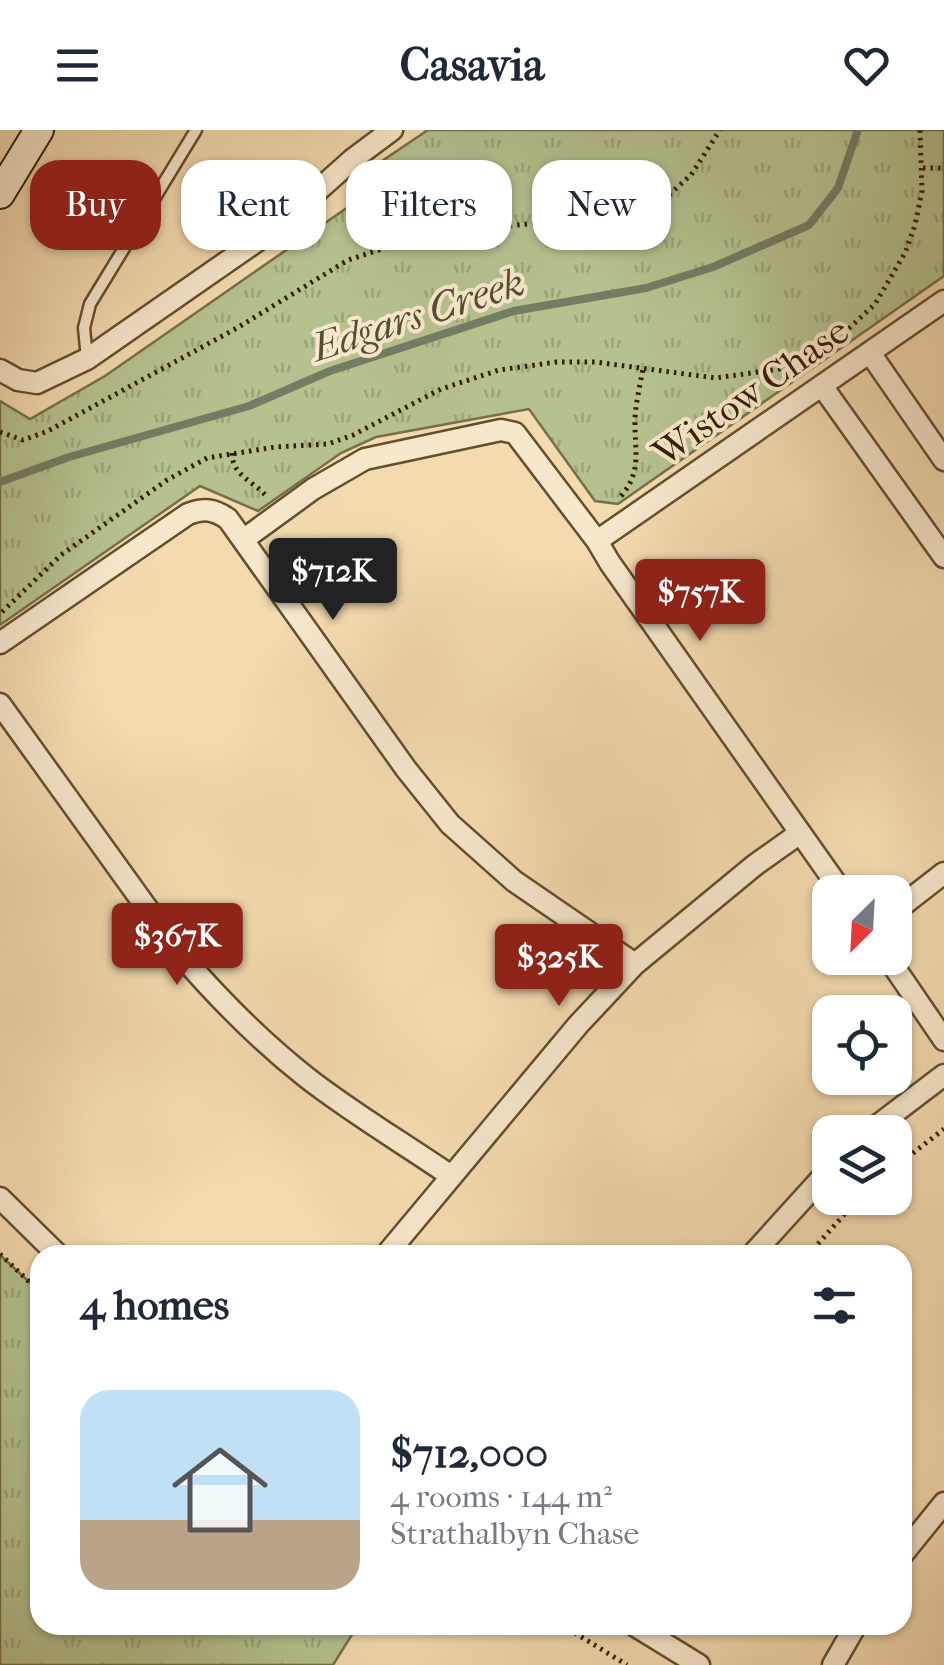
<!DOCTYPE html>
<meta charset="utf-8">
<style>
body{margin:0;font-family:"IM FELL French Canon",serif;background:#f6f6f7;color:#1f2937;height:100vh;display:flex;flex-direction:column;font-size:38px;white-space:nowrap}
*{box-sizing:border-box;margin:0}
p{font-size:32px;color:#747a83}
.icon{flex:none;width:55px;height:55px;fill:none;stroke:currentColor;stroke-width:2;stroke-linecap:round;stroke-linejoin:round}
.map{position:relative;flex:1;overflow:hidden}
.panel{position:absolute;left:30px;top:1115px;width:882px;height:390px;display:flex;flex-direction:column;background:#fff;border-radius:30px;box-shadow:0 2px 8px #0004}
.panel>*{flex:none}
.guide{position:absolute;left:30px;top:30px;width:885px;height:90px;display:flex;gap:20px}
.needle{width:65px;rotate:204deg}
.tools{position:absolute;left:812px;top:745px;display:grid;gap:20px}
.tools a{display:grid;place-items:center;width:100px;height:100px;border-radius:20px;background:#fff;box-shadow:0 2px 8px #0004;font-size:50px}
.price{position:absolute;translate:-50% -85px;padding:0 22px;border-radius:10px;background:#8f2418;color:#fff;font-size:32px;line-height:65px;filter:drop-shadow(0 2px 5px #0008)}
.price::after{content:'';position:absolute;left:50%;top:60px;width:30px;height:22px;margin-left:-15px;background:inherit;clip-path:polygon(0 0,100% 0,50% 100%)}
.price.on{background:#222;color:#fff}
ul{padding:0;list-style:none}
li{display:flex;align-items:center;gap:30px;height:250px;padding:0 50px}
li span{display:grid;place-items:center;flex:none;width:280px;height:200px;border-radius:30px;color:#555}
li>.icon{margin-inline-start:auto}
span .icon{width:120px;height:120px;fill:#fffc;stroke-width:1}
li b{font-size:42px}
h2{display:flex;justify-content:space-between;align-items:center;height:120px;padding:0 50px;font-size:42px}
.pill{padding:0 35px;border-radius:30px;background:#fff;box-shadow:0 2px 8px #0004;font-size:35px;line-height:90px}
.pill.on{background:#8f2418;color:#fff}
header{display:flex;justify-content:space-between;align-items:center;height:130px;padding:0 50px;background:#fff;font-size:45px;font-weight:800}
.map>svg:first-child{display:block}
.park{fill:url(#park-tufts);stroke:#757048;stroke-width:2.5}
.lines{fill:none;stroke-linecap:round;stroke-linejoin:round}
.stream{stroke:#737d63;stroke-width:8}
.service-casing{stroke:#644e2c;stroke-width:15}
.minor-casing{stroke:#644e2c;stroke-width:25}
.secondary-casing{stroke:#351f00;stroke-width:32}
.path{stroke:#351f00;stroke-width:5;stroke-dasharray:2.5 5;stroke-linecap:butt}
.service{stroke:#f7e7cb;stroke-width:10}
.minor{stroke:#f7e7cb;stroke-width:20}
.secondary{stroke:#f7e7cb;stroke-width:28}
.labels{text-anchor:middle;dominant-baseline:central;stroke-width:8;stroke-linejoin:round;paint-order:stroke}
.street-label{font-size:38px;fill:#351f00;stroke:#f7e7cb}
.water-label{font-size:40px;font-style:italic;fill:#544e32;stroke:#f7e7cb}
</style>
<header><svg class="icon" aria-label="menu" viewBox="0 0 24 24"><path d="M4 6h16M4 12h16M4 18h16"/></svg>Casavia<svg class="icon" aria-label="heart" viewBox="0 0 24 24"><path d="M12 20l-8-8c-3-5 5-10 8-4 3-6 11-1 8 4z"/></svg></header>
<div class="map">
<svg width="944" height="1535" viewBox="0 0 944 1535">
<defs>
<pattern id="park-tufts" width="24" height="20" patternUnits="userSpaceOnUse" patternTransform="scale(2.5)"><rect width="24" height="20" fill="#b5c18f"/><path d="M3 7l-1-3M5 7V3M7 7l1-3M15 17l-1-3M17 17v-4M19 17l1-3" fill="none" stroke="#9ca57a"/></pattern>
</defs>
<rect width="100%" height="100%" fill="#f3daaf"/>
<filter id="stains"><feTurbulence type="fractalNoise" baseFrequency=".002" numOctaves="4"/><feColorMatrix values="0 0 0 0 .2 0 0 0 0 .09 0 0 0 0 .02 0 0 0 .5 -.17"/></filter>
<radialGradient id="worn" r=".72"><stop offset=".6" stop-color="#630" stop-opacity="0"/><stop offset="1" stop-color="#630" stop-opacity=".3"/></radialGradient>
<!-- park -->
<path class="park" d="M428,0H944V146L618,374L595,371L529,279L376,307L341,323L258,381L200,356L0,495V271L30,289L105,246L384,52L376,35Z
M0,1125L40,1162V1495H358L333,1535H0Z"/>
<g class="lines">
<!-- stream -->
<path class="stream" d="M0,352L69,327L249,276L330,241L514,181L646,158L713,137L809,95L838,58L858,0"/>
<defs>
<path id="service" d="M87,228L84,198L90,174L196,0"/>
<path id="minor" d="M870,223L944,330
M0,240L18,250L37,253L87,229L277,97L353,29L392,0
M822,256L944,427
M243,410L313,359L365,329L501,300L515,303L597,411L610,433L842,762
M597,411L944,171
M0,513L188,384C204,378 214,379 228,389L406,639L450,694L514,751L635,834
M0,574L180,824C218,868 259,910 306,947C352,983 403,1013 451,1046
M895,781L944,743
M888,828L944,910
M869,1002L944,945
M0,1068L58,1125
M386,1125L578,895L635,834L755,735L800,703
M752,1125L830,1039
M902,1425L944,1373
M634,1495L699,1535
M833,1535L856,1495"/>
<path id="secondary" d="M0,64L39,0"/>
</defs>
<!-- service casing -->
<use href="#service" class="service-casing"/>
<!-- minor casing -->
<use href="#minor" class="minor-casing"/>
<!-- secondary casing -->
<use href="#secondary" class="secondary-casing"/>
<!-- path -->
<path class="path" d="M923,38H944
M0,302L23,310L48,301L237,198L348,130L428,104L628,84L661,72L691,45L720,0
M232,323C232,346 254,351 268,368
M621,366C643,341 634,318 635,288C636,272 640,255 643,239
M2,482L61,425L167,350L207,328L275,317L328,314L353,305L441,259L499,240L557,232H595L716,248L779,239L806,228L843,204L875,174L905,123L915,95L922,61L920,0
M895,1037L944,999
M0,1124L40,1162
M808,1125L859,1068
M562,1495L627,1535"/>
<!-- service -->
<use href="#service" class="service"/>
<!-- minor -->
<use href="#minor" class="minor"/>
<!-- secondary -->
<use href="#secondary" class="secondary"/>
</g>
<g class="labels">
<!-- street labels -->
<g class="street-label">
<text transform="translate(751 262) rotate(-35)">Wistow Chase</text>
</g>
<!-- water labels -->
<g class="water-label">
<text transform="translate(418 185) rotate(-18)">Edgars Creek</text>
</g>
</g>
<rect width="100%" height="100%" filter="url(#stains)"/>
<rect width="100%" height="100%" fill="url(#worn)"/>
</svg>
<div class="tools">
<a><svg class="needle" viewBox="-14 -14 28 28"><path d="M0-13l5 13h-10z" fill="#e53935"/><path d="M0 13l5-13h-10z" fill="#747a83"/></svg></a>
<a><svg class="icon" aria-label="locate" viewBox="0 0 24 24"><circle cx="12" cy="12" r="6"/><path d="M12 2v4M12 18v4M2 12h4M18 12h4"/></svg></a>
<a><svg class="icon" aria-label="layers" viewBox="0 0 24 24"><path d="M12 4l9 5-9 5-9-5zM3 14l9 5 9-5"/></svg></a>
</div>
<b class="price on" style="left:333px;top:493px">$712K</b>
<b class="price" style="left:700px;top:514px">$757K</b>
<b class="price" style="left:177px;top:858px">$367K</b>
<b class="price" style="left:559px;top:879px">$325K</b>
<div class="guide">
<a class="pill on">Buy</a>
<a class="pill">Rent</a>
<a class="pill">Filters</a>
<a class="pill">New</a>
</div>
<section class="panel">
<h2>4 homes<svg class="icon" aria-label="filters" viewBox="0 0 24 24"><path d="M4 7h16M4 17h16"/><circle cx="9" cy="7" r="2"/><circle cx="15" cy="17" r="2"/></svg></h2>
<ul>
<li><span style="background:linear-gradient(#bfe0f5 65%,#b9a48a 0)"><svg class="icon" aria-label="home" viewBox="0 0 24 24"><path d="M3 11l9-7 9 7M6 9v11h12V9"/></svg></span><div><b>$712,000</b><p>4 rooms · 144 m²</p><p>Strathalbyn Chase</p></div></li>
</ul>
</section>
</div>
